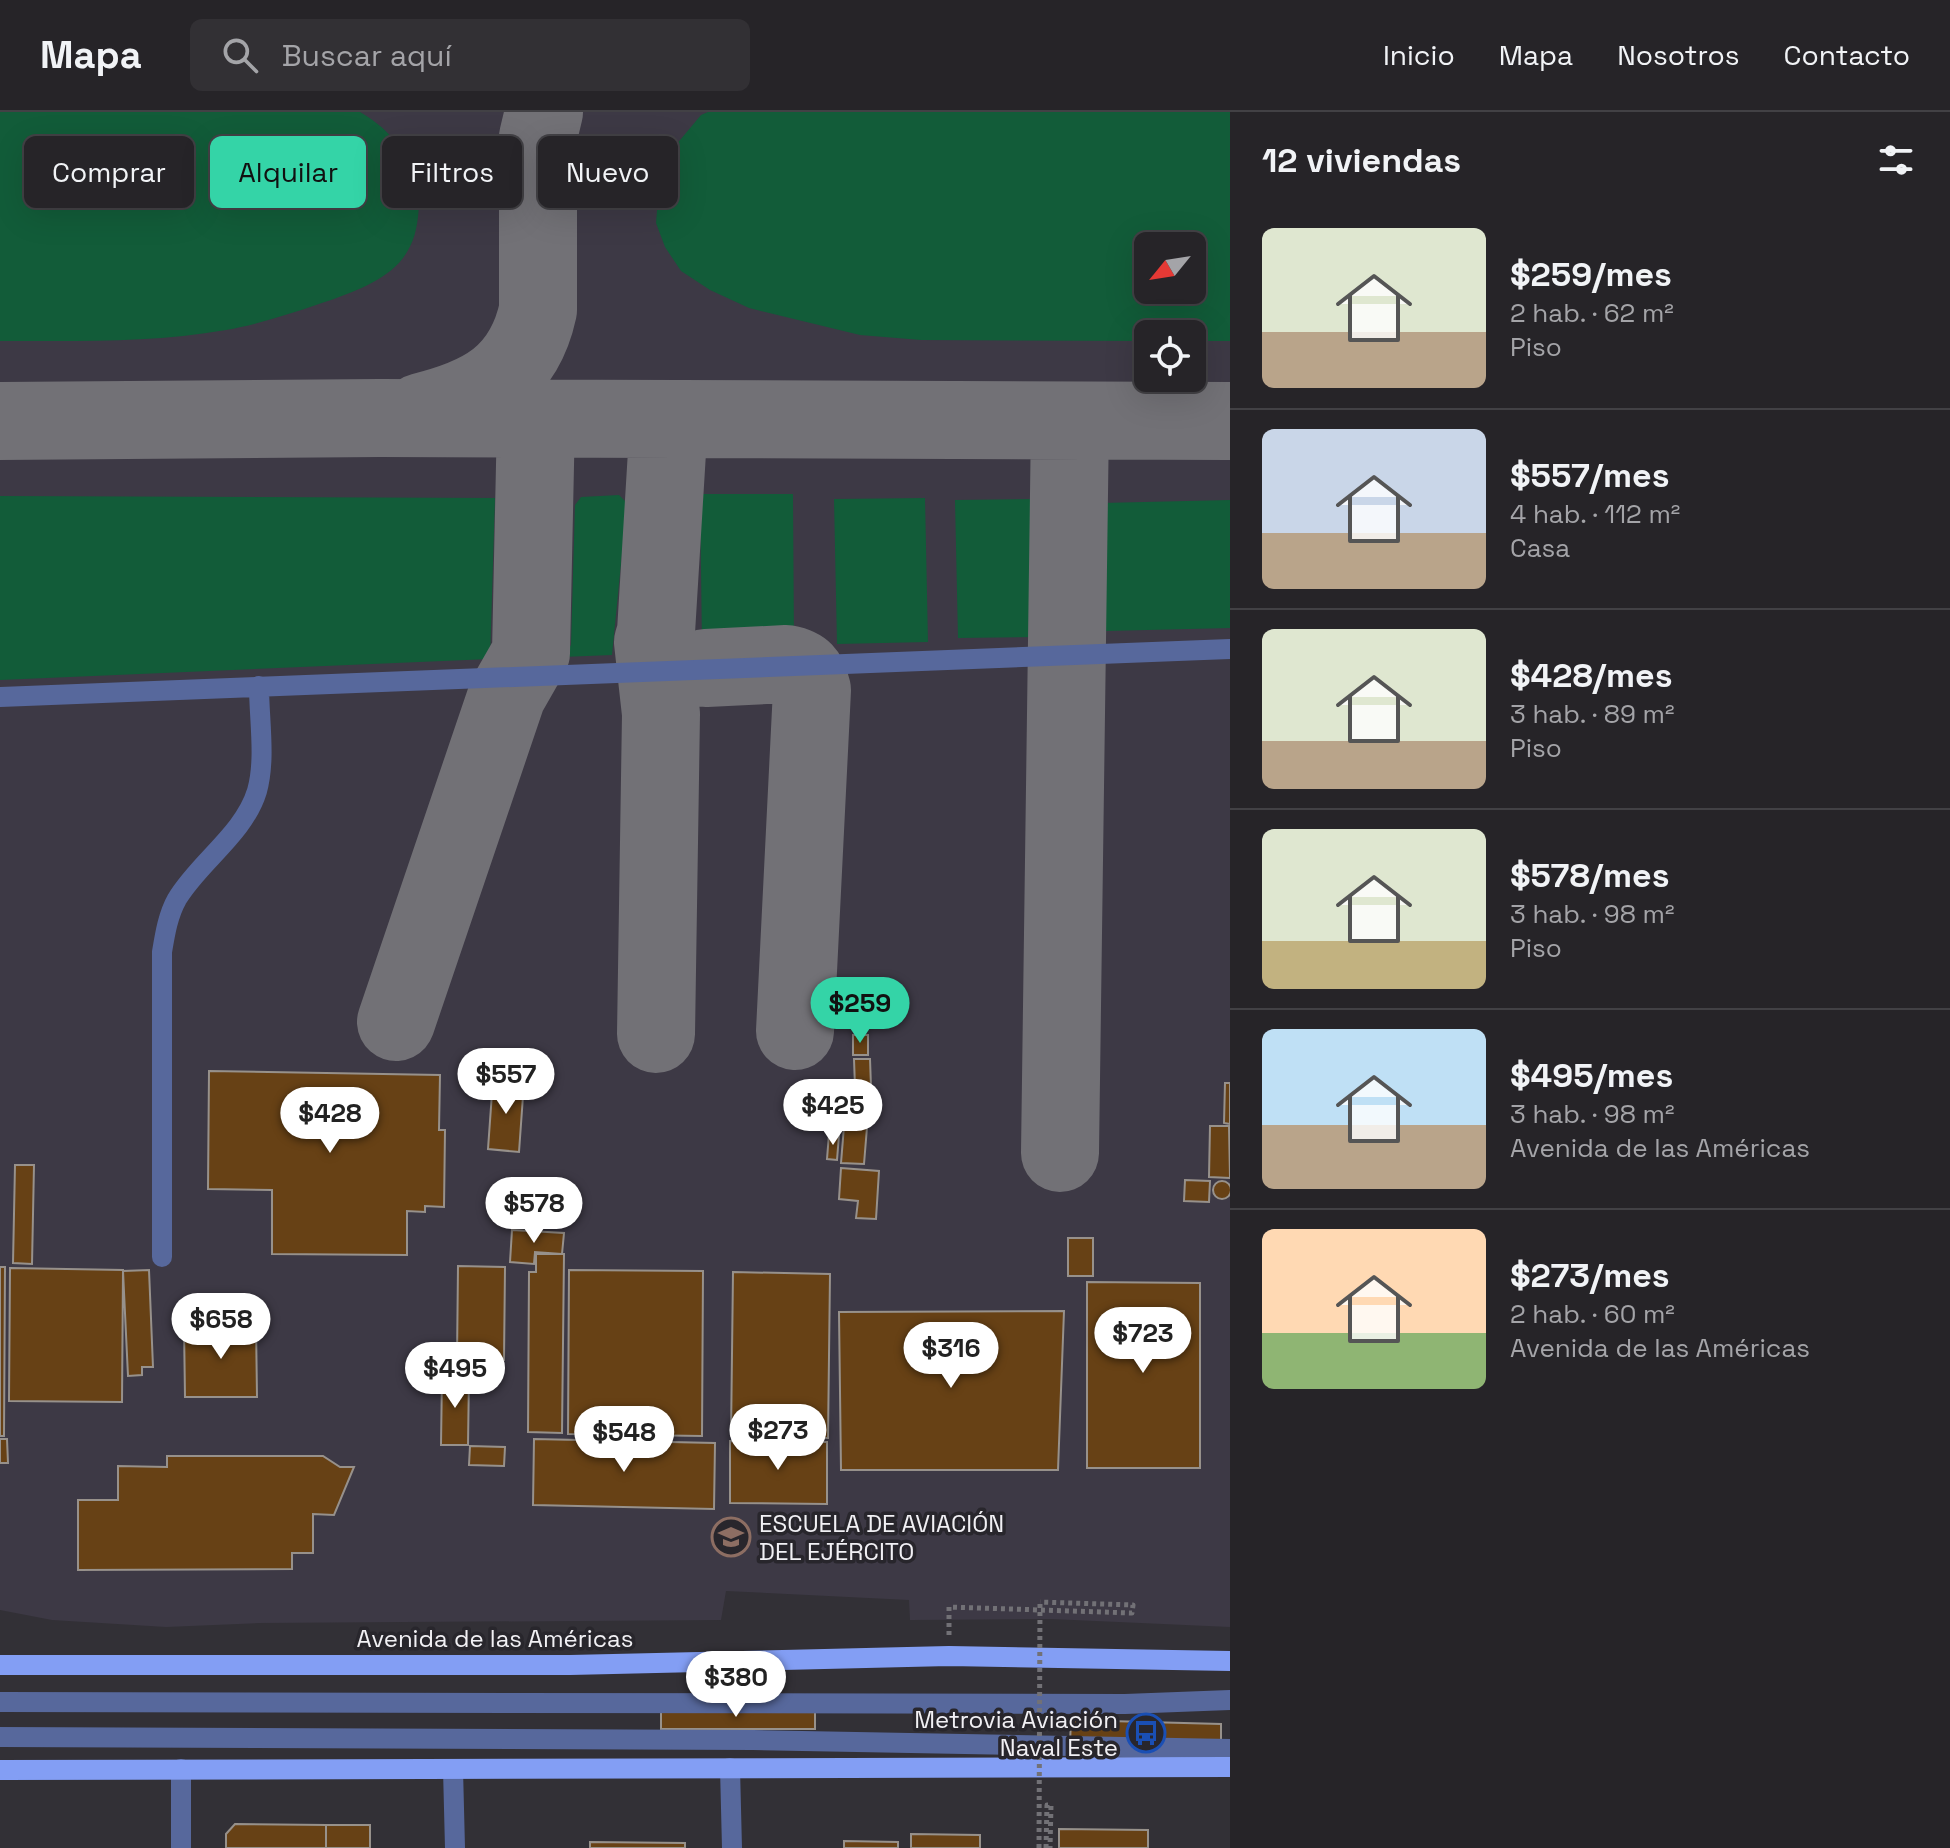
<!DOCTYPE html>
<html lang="es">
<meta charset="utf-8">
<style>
body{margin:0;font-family:"Space Grotesk",sans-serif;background:#323034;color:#f1f3f6;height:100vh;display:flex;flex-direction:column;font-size:30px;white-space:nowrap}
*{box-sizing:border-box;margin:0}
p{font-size:26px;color:#a4a4a8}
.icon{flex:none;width:44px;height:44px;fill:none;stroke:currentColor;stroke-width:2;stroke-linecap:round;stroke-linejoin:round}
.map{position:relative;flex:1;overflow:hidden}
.drawer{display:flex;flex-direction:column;background:#262428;width:720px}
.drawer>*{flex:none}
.guide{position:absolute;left:24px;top:24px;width:760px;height:72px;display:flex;gap:16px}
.needle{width:52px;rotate:240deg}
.tools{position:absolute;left:1134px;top:120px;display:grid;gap:16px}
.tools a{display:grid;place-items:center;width:72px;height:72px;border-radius:12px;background:#262428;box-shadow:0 8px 32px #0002,0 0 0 2px #424145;font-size:40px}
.price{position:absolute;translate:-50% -68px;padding:0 18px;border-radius:28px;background:#fff;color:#222;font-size:26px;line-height:52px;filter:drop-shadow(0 2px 4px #0008)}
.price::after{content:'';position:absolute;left:50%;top:48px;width:24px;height:18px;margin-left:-12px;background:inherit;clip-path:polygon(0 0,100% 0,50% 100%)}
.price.selected{background:#34d4a7;color:#111}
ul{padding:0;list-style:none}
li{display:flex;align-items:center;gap:24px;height:200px;padding:0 32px}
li+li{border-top:2px solid #424145}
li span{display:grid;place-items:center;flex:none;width:224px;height:160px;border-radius:12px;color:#555}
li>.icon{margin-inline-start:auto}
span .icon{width:96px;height:96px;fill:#fffc;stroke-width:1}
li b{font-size:34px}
h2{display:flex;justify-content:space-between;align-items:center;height:96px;padding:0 32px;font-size:34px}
.pill{padding:0 28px;border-radius:12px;background:#262428;box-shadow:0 8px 32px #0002,0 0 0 2px #424145;font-size:28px;line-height:72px}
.pill.selected{background:#34d4a7;color:#111}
header{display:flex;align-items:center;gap:48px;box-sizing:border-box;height:112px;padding:0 40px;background:#262428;border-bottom:2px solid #424145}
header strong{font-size:38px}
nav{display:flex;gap:44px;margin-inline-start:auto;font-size:28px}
.search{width:560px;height:72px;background:#323034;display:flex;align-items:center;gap:20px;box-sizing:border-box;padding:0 28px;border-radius:12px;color:#a4a4a8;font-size:30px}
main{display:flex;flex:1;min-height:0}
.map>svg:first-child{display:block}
.built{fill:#3d3945;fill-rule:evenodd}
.green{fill:#125c39;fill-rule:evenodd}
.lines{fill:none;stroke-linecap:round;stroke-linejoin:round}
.taxiway{stroke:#727176;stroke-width:78}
.building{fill:#674115;stroke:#97918b;stroke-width:2}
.path{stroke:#727176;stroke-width:5;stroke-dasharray:4 4;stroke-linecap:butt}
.minor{stroke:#57689c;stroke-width:20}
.major{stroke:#839ef4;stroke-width:20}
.path-bridge{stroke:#727176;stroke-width:5;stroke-dasharray:4 4;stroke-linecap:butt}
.labels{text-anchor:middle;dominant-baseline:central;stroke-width:7;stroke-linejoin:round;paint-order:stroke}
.poi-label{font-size:24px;fill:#f1f0f4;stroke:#28262c;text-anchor:start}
.street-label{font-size:24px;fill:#f1f0f4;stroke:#28262c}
</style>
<header>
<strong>Mapa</strong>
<div class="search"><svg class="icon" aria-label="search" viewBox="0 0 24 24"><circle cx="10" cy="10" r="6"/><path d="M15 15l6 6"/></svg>Buscar aquí</div>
<nav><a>Inicio</a><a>Mapa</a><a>Nosotros</a><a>Contacto</a></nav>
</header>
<main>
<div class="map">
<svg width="1230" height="1736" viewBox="0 0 1230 1736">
<rect width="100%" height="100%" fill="#323036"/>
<!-- built -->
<path class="built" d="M0,0H1230V1515L1051,1507L910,1508L909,1488L726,1479L721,1508L260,1511L166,1515L52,1508L0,1498ZM1148,134H1192V178H1148ZM1148,222H1192V266H1148Z"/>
<!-- green -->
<path class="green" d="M0,0H360C392,18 421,53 419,93C418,109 416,126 407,140C392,166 358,178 331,188C298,199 261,212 226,218C152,231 75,229 0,229Z
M708,0H1230V229H1192V222H1148V229L921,228L860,223L749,196L710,178L681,159L665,135L656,111L659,74L670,40L701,3ZM1148,134H1192V178H1148Z
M700,382H793L794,533H702Z
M619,383L627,391L612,543L562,545L571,533L575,393L581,385Z
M0,384L495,386L490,547L0,568Z
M925,386L928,530L837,532L834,387Z
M1039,387L1042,525L958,526L955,388Z
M1230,388V516L1106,519L1101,391Z"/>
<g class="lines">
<!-- taxiway -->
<path class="taxiway" d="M421,300C482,285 524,263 538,198V25L544,0
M0,309L380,306L1230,309
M706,556L786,552C803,555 808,561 812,578L795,919
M396,910L507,583L531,541L536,306
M656,922L661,602L653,530L656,520L669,307
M1060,1041L1070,309"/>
</g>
<!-- building -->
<path class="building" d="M853,923H868V943H853Z
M854,947H870L871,975H855Z
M209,959L440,963L439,1018H445L444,1095L425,1094V1100L407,1099V1143L272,1142V1078L208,1077Z
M493,967L524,970L519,1040L488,1037Z
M1225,971H1230V1012L1224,1011Z
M856,981L870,982L869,1002L855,1001Z
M845,1002L868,1003L864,1052L841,1051Z
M1210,1014H1229L1230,1066L1209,1065Z
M829,1022L839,1023L837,1048L827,1047Z
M15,1053H34L32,1152L13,1151Z
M841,1056L879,1059L876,1107L856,1106L858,1089L839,1087Z
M1185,1068L1210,1069L1209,1090L1184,1089Z
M1213 1078a9 9 0 1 1 18 0a9 9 0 1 1-18 0Z
M512,1118L564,1121L562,1142L535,1140L534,1152L510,1150Z
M1068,1126H1093V1164H1068Z
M536,1142H564L562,1321L528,1320L529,1160H536Z
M458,1154L505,1155L504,1248L457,1247Z
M0,1155H5L4,1324H0Z
M10,1156L123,1158L122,1290L9,1289Z
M149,1158L153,1255H142V1263L128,1264L123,1159Z
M569,1158L703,1159L702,1324L568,1322Z
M733,1160L830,1162L828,1326L731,1324Z
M1087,1170L1200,1171V1356H1087Z
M1064,1199L1058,1358H841L839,1200Z
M256,1213L257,1285H185L184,1214Z
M442,1263H469L468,1333H441Z
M0,1327H7L8,1351H0Z
M534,1327L715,1331L714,1397L533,1393Z
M730,1329L827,1330V1392L730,1391Z
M470,1334L505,1335L504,1354L469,1353Z
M167,1344H323L340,1355H354L334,1403L313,1402V1441H292V1457L78,1458V1388H118V1354L167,1355Z
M661,1595L815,1598V1617H661Z
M1071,1608L1221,1612V1631H1070Z
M235,1712L326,1713V1736H226V1722Z
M326,1713H370V1736H326Z
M1059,1717L1148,1718V1736H1059Z
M911,1722L980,1723V1736H911Z
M844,1729L898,1730V1736H844Z
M590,1730L685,1731V1736H590Z"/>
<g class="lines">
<!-- path -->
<path class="path" d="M949,1523V1495L1132,1501L1133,1493L1040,1490
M1046,1736L1047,1693H1051L1050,1736"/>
<!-- minor -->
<path class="minor" d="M0,585L1230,537
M162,1145V840C165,822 168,803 177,787C199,750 244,722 257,679C266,647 259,607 259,574
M0,1590L1125,1592L1230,1588
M0,1625L753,1628L1230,1637
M730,1656L732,1736
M181,1657V1736
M453,1657L455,1736"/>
<!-- major -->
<path class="major" d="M0,1553H570L949,1544L1230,1549
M0,1658L1230,1655"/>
<!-- path-bridge -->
<path class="path-bridge" d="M1039,1736L1040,1490"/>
</g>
<!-- icons -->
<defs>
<symbol id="school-ring" viewBox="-11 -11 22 22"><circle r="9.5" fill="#28262c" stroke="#8d6e63" stroke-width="1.5"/><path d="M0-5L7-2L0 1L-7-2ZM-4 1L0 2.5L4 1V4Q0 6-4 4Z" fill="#8d6e63"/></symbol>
<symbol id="bus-ring" viewBox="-11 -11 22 22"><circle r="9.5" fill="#28262c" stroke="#1a4fb4" stroke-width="1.5"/><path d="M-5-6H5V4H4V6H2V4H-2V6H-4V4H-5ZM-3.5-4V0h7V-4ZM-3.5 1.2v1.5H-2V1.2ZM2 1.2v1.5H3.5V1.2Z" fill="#1a4fb4"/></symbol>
</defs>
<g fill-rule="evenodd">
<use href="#school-ring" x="709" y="1403" width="44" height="44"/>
<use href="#bus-ring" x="1124" y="1599" width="44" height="44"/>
</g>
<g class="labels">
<!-- poi labels -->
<g class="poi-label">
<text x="759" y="1411">ESCUELA DE AVIACIÓN<tspan x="759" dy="28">DEL EJÉRCITO</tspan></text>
<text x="1118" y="1607" text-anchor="end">Metrovia Aviación<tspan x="1118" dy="28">Naval Este</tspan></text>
</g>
<!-- street labels -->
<g class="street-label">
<text x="495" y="1526">Avenida de las Américas</text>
</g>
</g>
</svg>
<div class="tools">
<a><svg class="needle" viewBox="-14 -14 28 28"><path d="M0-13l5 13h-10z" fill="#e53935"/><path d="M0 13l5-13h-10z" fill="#a4a4a8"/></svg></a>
<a><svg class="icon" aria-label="locate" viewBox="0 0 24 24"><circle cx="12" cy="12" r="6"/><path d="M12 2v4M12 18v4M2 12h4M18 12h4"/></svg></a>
</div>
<b class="price selected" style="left:860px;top:933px">$259</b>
<b class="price" style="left:506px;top:1004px">$557</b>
<b class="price" style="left:833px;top:1035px">$425</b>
<b class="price" style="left:330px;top:1043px">$428</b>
<b class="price" style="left:534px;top:1133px">$578</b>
<b class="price" style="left:221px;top:1249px">$658</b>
<b class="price" style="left:1143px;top:1263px">$723</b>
<b class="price" style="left:951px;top:1278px">$316</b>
<b class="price" style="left:455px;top:1298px">$495</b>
<b class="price" style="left:778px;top:1360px">$273</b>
<b class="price" style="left:624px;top:1362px">$548</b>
<b class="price" style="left:736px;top:1607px">$380</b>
<div class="guide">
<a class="pill">Comprar</a>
<a class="pill selected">Alquilar</a>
<a class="pill">Filtros</a>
<a class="pill">Nuevo</a>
</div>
</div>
<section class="drawer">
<h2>12 viviendas<svg class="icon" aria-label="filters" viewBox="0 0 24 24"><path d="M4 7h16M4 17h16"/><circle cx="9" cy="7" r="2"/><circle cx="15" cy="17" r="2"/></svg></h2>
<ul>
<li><span style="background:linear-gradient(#dfe7d0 65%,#b9a48a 0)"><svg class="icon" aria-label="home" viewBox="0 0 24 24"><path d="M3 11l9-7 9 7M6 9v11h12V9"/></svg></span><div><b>$259/mes</b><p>2 hab. · 62 m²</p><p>Piso</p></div></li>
<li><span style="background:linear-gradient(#c9d6e8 65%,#b9a48a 0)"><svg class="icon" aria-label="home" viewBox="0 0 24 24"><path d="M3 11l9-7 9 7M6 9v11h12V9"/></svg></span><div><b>$557/mes</b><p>4 hab. · 112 m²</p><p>Casa</p></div></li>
<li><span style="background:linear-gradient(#dfe7d0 70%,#b9a48a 0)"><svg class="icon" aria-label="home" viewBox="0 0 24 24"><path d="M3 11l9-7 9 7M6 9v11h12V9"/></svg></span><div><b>$428/mes</b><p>3 hab. · 89 m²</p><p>Piso</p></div></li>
<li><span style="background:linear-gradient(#dfe7d0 70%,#c2b280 0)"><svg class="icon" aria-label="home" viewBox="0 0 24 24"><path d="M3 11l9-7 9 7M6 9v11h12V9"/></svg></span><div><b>$578/mes</b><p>3 hab. · 98 m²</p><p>Piso</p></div></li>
<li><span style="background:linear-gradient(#bfe0f5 60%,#b9a48a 0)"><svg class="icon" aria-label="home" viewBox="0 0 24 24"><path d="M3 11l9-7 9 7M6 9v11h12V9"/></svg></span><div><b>$495/mes</b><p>3 hab. · 98 m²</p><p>Avenida de las Américas</p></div></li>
<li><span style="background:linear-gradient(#ffd9b3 65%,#8fb573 0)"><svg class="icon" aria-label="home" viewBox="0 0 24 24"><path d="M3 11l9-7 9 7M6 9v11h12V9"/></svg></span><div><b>$273/mes</b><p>2 hab. · 60 m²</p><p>Avenida de las Américas</p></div></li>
</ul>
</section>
</main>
